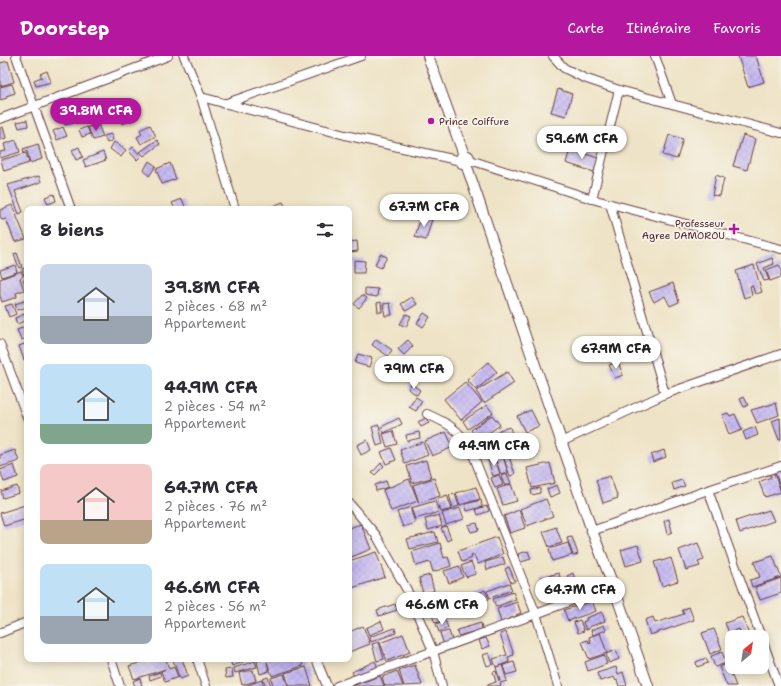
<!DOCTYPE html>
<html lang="fr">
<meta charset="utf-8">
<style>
body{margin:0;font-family:"Shantell Sans",sans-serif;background:#f7f7f7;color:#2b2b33;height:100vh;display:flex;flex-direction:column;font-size:15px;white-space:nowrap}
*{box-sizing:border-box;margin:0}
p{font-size:13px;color:#7c7c81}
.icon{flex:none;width:22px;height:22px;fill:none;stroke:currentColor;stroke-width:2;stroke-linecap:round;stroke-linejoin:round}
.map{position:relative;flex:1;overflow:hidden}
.drawer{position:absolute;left:24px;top:150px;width:328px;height:456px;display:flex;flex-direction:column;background:#fff;border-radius:8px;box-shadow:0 2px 10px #0003}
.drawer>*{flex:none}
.needle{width:26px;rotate:30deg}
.controls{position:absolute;left:725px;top:574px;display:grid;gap:8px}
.controls a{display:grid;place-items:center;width:44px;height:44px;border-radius:8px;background:#fff;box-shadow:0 2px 10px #0003;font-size:20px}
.price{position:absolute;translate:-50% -34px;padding:0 9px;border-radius:14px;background:#fff;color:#222;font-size:13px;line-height:26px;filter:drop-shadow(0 1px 2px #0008)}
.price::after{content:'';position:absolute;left:50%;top:24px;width:12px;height:9px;margin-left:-6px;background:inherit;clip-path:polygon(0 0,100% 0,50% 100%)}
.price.current{background:#b5179e;color:#fff}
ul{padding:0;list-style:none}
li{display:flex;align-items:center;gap:12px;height:100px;padding:0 16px}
li span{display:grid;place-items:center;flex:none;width:112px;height:80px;border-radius:8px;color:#555}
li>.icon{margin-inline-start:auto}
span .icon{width:48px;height:48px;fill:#fffc;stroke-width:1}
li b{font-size:17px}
h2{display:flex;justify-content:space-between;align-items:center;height:48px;padding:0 16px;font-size:17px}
header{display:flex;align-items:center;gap:24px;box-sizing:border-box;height:56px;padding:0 20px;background:#b5179e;color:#fff}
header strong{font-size:19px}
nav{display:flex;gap:22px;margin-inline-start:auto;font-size:14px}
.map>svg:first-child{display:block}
.building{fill:url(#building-cross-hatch)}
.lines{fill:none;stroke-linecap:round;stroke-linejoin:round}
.minor-casing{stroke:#633c42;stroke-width:10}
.tertiary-casing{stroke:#633c42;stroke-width:12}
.minor{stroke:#fff;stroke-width:8}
.tertiary{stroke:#fff;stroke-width:10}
.poi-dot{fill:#b5179e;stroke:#f7f3e8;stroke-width:1.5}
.labels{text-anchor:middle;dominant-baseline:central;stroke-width:3.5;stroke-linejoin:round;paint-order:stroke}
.poi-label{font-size:10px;fill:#4a1f2b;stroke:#f7f3e8;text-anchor:start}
</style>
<header>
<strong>Doorstep</strong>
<nav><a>Carte</a><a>Itinéraire</a><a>Favoris</a></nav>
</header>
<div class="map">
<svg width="781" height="630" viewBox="0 0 781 630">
<defs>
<pattern id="building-cross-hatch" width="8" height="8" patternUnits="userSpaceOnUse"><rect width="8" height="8" fill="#c2b6f3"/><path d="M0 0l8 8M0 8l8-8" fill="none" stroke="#a89cd0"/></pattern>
</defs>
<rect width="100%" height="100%" fill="#f7f3e8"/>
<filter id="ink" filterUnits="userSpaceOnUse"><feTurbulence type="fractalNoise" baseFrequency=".025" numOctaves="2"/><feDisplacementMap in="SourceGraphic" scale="8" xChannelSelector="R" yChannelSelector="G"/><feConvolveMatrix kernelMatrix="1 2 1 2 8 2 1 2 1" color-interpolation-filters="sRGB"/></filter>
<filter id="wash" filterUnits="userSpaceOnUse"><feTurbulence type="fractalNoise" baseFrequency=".012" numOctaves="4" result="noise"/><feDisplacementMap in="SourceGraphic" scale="16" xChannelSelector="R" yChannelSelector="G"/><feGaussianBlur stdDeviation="0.9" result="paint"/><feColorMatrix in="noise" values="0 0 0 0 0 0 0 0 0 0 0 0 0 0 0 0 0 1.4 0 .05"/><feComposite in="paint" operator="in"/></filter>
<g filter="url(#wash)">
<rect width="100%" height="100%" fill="#eee3c6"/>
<g id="blocks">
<!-- building -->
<path class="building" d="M738,0H756L764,26L748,31Z
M8,5L14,26L0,30V7Z
M47,15L51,26L36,30L34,24L42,21L40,18Z
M12,28L15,37L6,40L7,42L0,44V31Z
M558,33L572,38L566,60L551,56Z
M92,48L95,57L89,59L86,50Z
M66,50L73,67L65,69L57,53Z
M126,60L128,66L122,68L120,63Z
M27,64L28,70L19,72L17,66Z
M98,68L103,81L93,84L88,71Z
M150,69L156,80L141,88L137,81L142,78L140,74Z
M3,71L6,82L0,84V72Z
M63,71L67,80L57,84L53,75Z
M87,71L90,78L82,81L79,74Z
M111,78L113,84L107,87L104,80Z
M669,79L683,83L677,103L663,99Z
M743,79L755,83L747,114L733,110Z
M16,84L20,96L0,102V96L6,95L4,88Z
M157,84L160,88L144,100L140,96Z
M114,86L126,94L121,101L110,93Z
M38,88L42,103L30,107L27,95L24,96L23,93Z
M79,91L83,101L76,104L72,94Z
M133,91L141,100L137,104L129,95Z
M570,93L598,102L594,116L566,107Z
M103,96L106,104L86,111L83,104Z
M26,97L29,107L4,115L1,104Z
M149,105L156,110L149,120L144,114Z
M170,107L176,123L162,128L156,113Z
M716,119L724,122L720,140L712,139Z
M39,120L41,126L15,135L23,156L19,158L8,129Z
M54,138L56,145L48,148L45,141Z
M182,143L186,153H181V152L175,153L172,147Z
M283,146L286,153H265Z
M12,149L26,183L15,186L6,163L2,164L0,160V154Z
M421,160L432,163L426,184L415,181Z
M357,185L358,195L349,196V186Z
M17,197L22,211L19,212L14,198Z
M380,198L387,201L381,212L375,209Z
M772,202L774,208L764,212L769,224L764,225L757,208Z
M354,204L365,205L364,217H354Z
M15,209L17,216L2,221L0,214Z
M754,209L762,236L755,238L752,229L750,230L752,239L744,242L736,215Z
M779,209L781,214V221L770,225L766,214Z
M27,211V236L23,223L25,222L22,213Z
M21,215L23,220L20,222L24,234L16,237L17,241L2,246L0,240V223Z
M673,227L679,246L670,250L665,240L654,246L649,236Z
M365,232L378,233L377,241L365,239Z
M362,239L367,242L359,252L354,248Z
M412,241L417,248L406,255L401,248Z
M27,244V251L17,254L15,248Z
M381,246L382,256H378L377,247Z
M390,247L392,259L385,260L383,248Z
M12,248L16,258L9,261L5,250Z
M27,257V264L17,268L15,262Z
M424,257L430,261L423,271L417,267Z
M406,258L411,260L406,271L400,268Z
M27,270V282L21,284L17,274Z
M376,283L392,294L388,300L372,289Z
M408,284L413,290L404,299L398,293Z
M27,287V303L24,304L19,290Z
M358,298L372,302L369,311L355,307Z
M488,306L497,316L476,334L467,324Z
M618,306L623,319L615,322L609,309Z
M399,311L414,319L411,323L397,313Z
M507,316L514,327L484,347L476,335Z
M465,326L482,346L461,364L444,343Z
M411,328L420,334L417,339L408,333Z
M416,341L422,345L416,355L409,351Z
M744,341L748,349L744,351L740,343Z
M776,347L779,359L757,367L751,354Z
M487,349L493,357L468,373L463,365Z
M531,354L539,370L525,376L517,360Z
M728,357L730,360L735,358L742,374L729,379L722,359Z
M492,359L500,369L479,384L471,374Z
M399,362L402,368L384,377L381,371Z
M426,362L429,367L421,371L418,366Z
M780,362L781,383L779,384L772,365Z
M379,369L383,388L377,390L372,371Z
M510,371L515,389L504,392L499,374Z
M755,371L758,379L746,384L743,376Z
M393,375L397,388L387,391L383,378Z
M419,376L420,382L407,385L406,379Z
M446,376L453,391L432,400L425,385Z
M499,376L502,387L488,391L485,381Z
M367,384L371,394L361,399L357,389Z
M423,386L428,399L405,408L400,394Z
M499,389L501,400L486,403L484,392Z
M391,392L396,404L386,408L381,396Z
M15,394L19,405L0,411V399Z
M664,394L666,401L653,406L651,399Z
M507,395L515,418L510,420L504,403L508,417L501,419L495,402L504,399H502L501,397Z
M495,402L500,418L493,420L488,404Z
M426,404L431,422L412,427L407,410Z
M381,407L384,410L375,419L372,417Z
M550,407L555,427L532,432L527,412Z
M14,409L18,421L4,426L0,414Z
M781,412V433L774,414Z
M773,415L781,436L765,441L759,426L771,421L769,417Z
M507,418L511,427L505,430L501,420Z
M499,419L503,429L495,432L491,422Z
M610,420L618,442L603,447L596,424Z
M434,422L440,440L419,447L413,429Z
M409,423L418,445L391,455L383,434Z
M682,424L685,430L674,434L672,427Z
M386,425L388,431L376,435L375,429Z
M511,428L517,445L503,449L497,433Z
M557,429L560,437L550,441L547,433Z
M17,430L19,437L3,442L1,435Z
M476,431L480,443L460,449L456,437Z
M540,432V437L532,439L531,434Z
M455,438L459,450L453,452L449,439Z
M447,439L452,453L441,456L437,443Z
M546,443L553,460L527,470L520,453Z
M481,444L482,451L467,455L465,448Z
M435,445L439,456L415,463L411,452Z
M25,449L27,456V463L4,470L0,457Z
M487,450L489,455L478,459L476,453Z
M410,451L415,467L403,471L397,456Z
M460,452L464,463L446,469L442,457Z
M519,454L525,472L510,477L504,460Z
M769,454L774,465L740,477L736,465Z
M439,459L442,470L428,474L425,463Z
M669,463L672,476L667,478L664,465Z
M477,467L479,474L471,476L468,469Z
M361,468L371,493L349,502V472Z
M446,470L451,483L447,485L441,472Z
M556,471L562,487L549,491L543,476Z
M435,476L438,486L410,493L407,483Z
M497,481L503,498L478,508L474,499L471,500L472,502L462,506L458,495Z
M572,481L578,498L573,500L567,482Z
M440,487L444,502L448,501L451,510L433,516L430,506L416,510L412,496Z
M568,487L572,499L552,505L549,493Z
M698,487L704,504L698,506L700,510L686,514L679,494Z
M638,489L643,505L626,510L621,494Z
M528,495L531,503L521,506L518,498Z
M376,496L385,521L349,533V505Z
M773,500L781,521L752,531L750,524L760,521L754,506Z
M503,501L505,508L487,514L485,506Z
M671,502L678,525L662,530L654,506L662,504V505Z
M471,506L476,518L466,521L461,510Z
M459,510L463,521L449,527L444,515Z
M509,511L515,525L511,527L505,513Z
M559,517L561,526L542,530L540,522Z
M573,517L575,523L569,526L567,520Z
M430,519L434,535L423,538L419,522Z
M781,522V537L760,544L755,531Z
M509,527L512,534L490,542L487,535Z
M485,534L489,543L474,549L470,541Z
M513,536L516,543L496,551L493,543Z
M592,545L596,555L568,565L564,554Z
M517,546L521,557L516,559L517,560L501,566L497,553Z
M395,548L397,554L379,560L377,554Z
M689,551L694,564L650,579L645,564L653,561L655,567L684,558L682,554Z
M438,554L441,565L435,567L431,556Z
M602,556L605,565L589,571V573L586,574L583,566L587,564L586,562Z
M742,561L750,581H742L739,573L729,577L725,567Z
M445,564L448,572L439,576L436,568Z
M580,564L584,575L578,577L574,566Z
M381,565L384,573L369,579L366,572Z
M481,567L482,573L458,580L457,574Z
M604,569L606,574L593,579L591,574Z
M363,570L370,588L349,596V576Z
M395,572L396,577L371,586L369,581Z
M714,573L722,593L710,598L702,577Z
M449,575L453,587L444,589L440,577Z
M506,576L514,599L508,601L509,606L496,611L493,603L507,599L500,578Z
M600,577L607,597L589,603L582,586L588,584L589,587L591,586L589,581Z
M403,578L410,596L387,605L380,587Z
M486,582L490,590L482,593L479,584Z
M379,586L384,603L377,605L372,588Z
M616,594L619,603L609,607L606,598Z
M722,596L726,607L715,611L711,600Z
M489,597L493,608L487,610L483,599Z
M732,598V611H743L744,612L732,616L726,600Z
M604,599L607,608L588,615L585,606Z
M706,602L708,607L697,611L696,606Z
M152,603H166L169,613L174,611L178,621L165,626L161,615L166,613L134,623L129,610Z
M176,603H182L188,620L180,623L173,604Z
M234,603H251L232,610L230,604Z
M267,603H301L303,610L272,620L267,606L269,615L260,618L257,605Z
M255,605L257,611L235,617L234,612Z
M375,605L378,612L355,622L352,616Z
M514,606L517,616L506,619L503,609Z
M727,608L736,630H727L719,611Z
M415,609L422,629L404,630L399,614Z
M502,609L507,625L500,627L501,630H485L496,626L493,616L496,615L499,625H500L496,611Z
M306,611L312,630H289L285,617Z
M616,611L618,618L623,616L627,630H619L617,624L616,625L614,621L600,625L597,617Z
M232,613L233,621L226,622L225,614Z
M253,614L256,625L242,629L239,617Z
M397,615L403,630H385L382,621Z
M160,616L161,620L150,624L149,620Z
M284,618L288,630H273L271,622Z
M380,620L384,630H352Z
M268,621L271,630H266L263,623Z
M140,622L142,630H135L133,625Z
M262,624L264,630H245Z"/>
</g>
</g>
<g filter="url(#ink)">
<use href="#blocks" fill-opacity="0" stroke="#633c42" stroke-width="1"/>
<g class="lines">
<defs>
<path id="minor" d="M16,0L71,153
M184,0L201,41L235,153
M553,0L564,12L584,22L619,34L781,77
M655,0L672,48
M201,41L345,79L461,105
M224,48L361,0
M0,63L168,0
M470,104L592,143L781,193
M592,143L619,34
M610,148L665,338
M0,288L27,361
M427,358C447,367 457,372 470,391L536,558L558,630
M561,386L665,338L781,298
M708,434L761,581
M349,447L376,479L407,534L433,595L442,630
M592,475L708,434L781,410
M0,577L27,566
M762,583L779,630
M111,603L120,630
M197,603L206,630
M316,603L327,630
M337,630L536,558L613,529"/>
<path id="tertiary" d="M428,0L464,99
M466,108L470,104L468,100L464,99L462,100L461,105L462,107L466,108L592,475L613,529L648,630"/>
</defs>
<!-- minor casing -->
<use href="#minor" class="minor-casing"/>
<!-- tertiary casing -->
<use href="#tertiary" class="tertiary-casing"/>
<!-- minor -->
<use href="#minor" class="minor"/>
<!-- tertiary -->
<use href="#tertiary" class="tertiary"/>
</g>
</g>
<!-- markers -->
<g class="poi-dot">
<circle cx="431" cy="65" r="4"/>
<path d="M732 167h4v4h4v4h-4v4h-4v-4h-4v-4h4z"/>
</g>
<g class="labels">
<!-- poi labels -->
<g class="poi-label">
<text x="439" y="65">Prince Coiffure</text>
<text x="725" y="167" text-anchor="end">Professeur<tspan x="725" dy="12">Agree DAMOROU</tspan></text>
</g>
</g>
</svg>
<div class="controls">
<a><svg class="needle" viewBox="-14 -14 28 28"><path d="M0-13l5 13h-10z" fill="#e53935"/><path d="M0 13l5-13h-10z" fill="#7c7c81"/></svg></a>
</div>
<b class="price current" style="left:96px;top:76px">39.8M CFA</b>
<b class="price" style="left:582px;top:104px">59.6M CFA</b>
<b class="price" style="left:424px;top:172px">67.7M CFA</b>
<b class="price" style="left:616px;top:314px">67.9M CFA</b>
<b class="price" style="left:414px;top:334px">79M CFA</b>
<b class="price" style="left:494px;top:411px">44.9M CFA</b>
<b class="price" style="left:580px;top:555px">64.7M CFA</b>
<b class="price" style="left:442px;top:570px">46.6M CFA</b>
<section class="drawer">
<h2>8 biens<svg class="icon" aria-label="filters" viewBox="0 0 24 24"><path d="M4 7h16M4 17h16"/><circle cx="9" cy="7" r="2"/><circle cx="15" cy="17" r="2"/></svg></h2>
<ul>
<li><span style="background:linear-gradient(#c9d6e8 65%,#9aa5b1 0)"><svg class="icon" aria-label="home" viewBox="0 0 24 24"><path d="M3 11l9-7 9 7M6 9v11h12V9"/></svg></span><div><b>39.8M CFA</b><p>2 pièces · 68 m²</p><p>Appartement</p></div></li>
<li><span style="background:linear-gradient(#bfe0f5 75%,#7fa58c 0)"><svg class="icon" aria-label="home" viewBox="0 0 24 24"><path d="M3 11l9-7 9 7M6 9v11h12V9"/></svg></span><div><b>44.9M CFA</b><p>2 pièces · 54 m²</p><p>Appartement</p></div></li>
<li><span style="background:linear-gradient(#f6c9c9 70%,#b9a48a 0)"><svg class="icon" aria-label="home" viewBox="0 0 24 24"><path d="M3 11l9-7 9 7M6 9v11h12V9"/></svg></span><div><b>64.7M CFA</b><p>2 pièces · 76 m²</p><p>Appartement</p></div></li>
<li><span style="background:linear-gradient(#bfe0f5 65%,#9aa5b1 0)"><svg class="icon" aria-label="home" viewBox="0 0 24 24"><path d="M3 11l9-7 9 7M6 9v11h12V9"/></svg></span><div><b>46.6M CFA</b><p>2 pièces · 56 m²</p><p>Appartement</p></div></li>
</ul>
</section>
</div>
